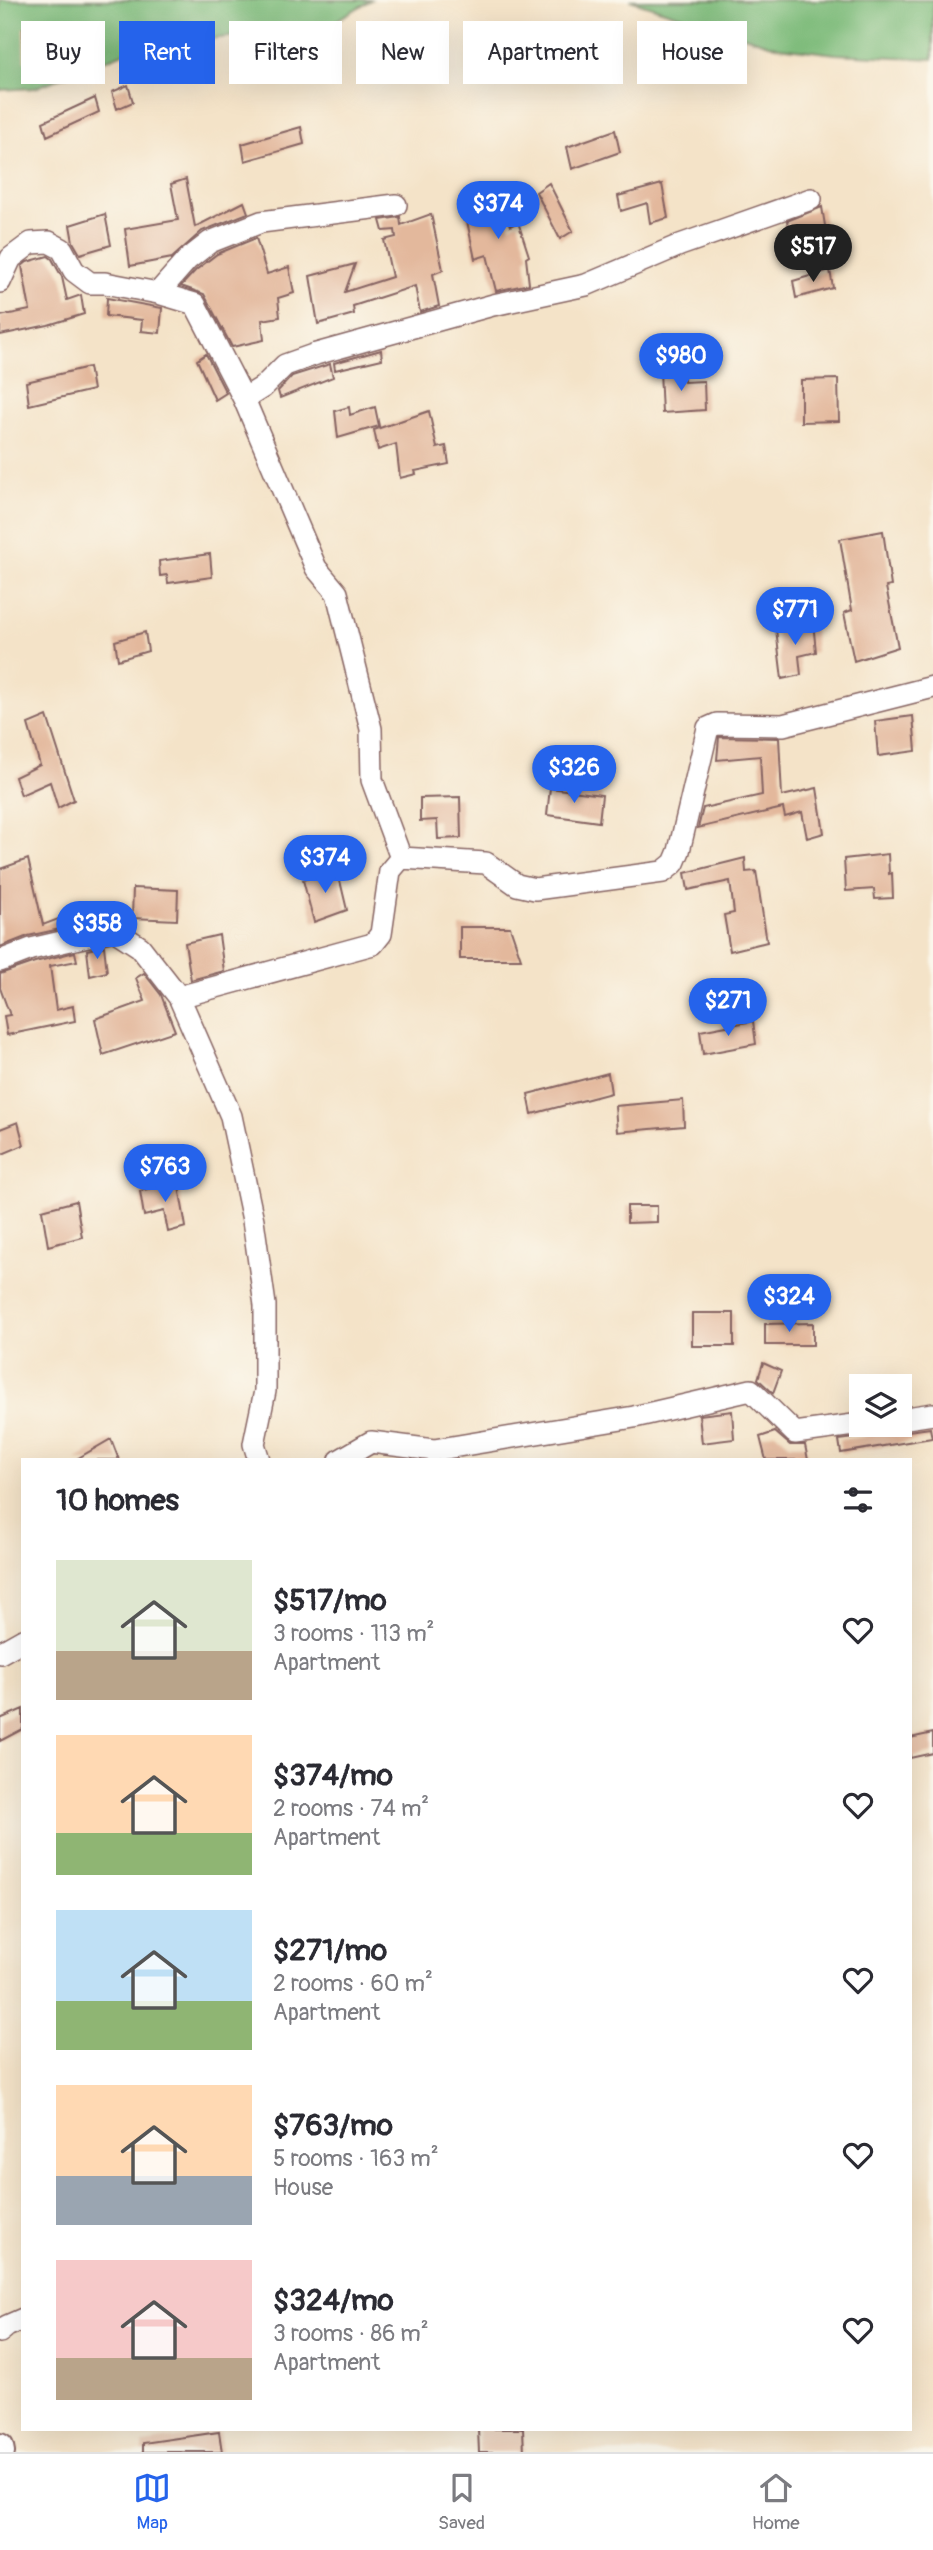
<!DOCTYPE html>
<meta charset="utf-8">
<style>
body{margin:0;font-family:Pangolin,sans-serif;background:#f7f7f7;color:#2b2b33;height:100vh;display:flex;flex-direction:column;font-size:26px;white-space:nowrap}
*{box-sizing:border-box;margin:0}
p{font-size:23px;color:#7c7c81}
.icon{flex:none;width:38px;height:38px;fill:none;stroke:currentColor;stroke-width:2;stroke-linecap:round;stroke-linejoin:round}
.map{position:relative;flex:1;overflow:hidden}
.sheet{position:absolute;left:21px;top:1458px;width:891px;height:973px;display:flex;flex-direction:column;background:#fff;border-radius:0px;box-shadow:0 7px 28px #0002}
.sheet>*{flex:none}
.banner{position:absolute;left:21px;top:21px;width:892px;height:63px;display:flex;gap:14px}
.fabs{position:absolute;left:849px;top:1374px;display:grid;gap:14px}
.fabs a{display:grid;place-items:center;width:63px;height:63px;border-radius:0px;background:#fff;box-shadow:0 7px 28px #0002;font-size:35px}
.price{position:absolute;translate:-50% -60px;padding:0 16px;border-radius:24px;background:#2563eb;color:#fff;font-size:23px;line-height:46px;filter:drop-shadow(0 2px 4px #0008)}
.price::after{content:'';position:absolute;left:50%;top:42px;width:21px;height:16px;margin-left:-10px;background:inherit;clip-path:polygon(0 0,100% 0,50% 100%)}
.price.current{background:#222;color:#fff}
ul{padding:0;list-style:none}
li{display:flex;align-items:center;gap:21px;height:175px;padding:0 35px}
li span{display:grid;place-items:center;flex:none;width:196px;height:140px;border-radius:0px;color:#555}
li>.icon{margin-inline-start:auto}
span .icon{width:84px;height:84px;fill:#fffc;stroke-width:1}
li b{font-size:30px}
h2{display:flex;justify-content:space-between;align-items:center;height:84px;padding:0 35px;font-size:30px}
.tag{padding:0 24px;border-radius:0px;background:#fff;box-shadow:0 7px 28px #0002;font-size:24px;line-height:63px}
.tag.current{background:#2563eb;color:#fff}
.tabs{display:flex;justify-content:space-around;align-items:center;height:98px;border-top:2px solid #e1e1e2;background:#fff;font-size:19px;color:#7c7c81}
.tabs a{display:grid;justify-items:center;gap:4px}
.tabs .current{color:#2563eb}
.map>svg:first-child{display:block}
.forest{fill:#7fbc7c;stroke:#646e54;stroke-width:2}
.building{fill:#e3b89c}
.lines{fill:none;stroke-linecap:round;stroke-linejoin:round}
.minor-casing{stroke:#866462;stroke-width:24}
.tertiary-casing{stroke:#866462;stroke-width:30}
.minor{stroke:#fff;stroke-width:21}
.tertiary{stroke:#fff;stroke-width:26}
</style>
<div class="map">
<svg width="933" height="2452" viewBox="0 0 933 2452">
<rect width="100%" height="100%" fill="#fbf7ec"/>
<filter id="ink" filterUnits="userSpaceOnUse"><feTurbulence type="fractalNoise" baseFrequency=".0143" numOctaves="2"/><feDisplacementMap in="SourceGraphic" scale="14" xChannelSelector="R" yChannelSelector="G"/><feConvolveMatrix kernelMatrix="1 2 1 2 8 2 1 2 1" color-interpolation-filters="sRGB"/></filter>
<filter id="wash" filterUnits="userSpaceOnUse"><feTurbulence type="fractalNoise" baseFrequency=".00686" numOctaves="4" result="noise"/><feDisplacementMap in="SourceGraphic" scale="28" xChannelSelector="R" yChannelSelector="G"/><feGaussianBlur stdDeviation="1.57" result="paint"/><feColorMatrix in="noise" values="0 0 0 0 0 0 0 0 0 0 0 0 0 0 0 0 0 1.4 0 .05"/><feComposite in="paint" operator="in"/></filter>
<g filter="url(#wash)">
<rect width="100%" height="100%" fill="#f4e3c8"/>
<!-- forest -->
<path class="forest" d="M0,0H371L325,27L141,46L35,88L0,90Z
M630,0H933V59L836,54L779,47Z"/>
<g id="blocks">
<!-- building -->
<path class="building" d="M67,27V61H24L23,28Z
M128,85L133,102L117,109L112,92Z
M95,98L99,112L47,136L43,122Z
M301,127L304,144L245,161L242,144Z
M615,130L620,152L572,169L567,147Z
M186,179L195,227L244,202L248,213L202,231L172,258L130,266L125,229L178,220L171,184Z
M549,183L573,231L560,239L536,192Z
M662,184L668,218L650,223L647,203L621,211L618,196Z
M498,189L510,226L518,222L529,256L526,258L529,284L496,291L487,255L475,259L464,207Z
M822,207L827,238L811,242L809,227L789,232L787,221Z
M105,214L111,245L80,254L73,242L70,225Z
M431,214L443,270L433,274L439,306L420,312L415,286L353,306L354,314L318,324L310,276L355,264L345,292L392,277L384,240L396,237L395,230L383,231L380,220L400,217L401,225Z
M256,238L267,274L289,267L294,293L278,298L280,317L262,320L264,340L232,347L204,294L181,286L196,270L217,254Z
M48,256L52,259L62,277L67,300L81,295L84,314L48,325L0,335V316L30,310L22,266L27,262Z
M830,270L833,288L796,298L793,281Z
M107,298L162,308L160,333L141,331L142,320L106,316Z
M381,350L382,359L335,370L334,363Z
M206,354L226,393L215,400L197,360Z
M330,364L333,377L280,398L278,391L292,376Z
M89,367L93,390L29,405L26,382Z
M683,369L684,382L704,381L705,410L662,413L660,370Z
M838,379L839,421L801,422V380Z
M349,407L350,415L375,407L379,426L338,438L335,411Z
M429,411L437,448L446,446L449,464L415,471L416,474L400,478L396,444L378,450L374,430Z
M883,531L891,586L886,587L898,647L854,661L844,613L852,610L840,539Z
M210,554L212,577L168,583L167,575L160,576L159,561Z
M813,622L816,652L799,656L801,675L782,679L776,629Z
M145,632L148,651L118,660L115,641Z
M47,716L74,800L58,808L50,782L21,795L15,777L40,765L28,724Z
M913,716L916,751L878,756L875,721Z
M719,737L779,738L782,796L817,788L824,833L807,838L802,812L785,817L783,808L698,828L703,808L762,795L760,756L717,760Z
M550,788L602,795L599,822L547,815Z
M460,797L461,838L438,839L437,820L420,821V798Z
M888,854L889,874L892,873L893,898L875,899L874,889L846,891L844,859Z
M745,858L746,872L756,871L767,942L730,951L724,915L734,913L730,881L688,890L685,873Z
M28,859L43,925L66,916L69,927L28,936L0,947V869Z
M337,868L347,910L314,922L303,880Z
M133,888L178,890L177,920L132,918Z
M460,927H510L521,959H460Z
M219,935L224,971L191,980L185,943Z
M104,946L107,972L90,976L87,950Z
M75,952L77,961L50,966L56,1010L73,1006L75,1021L7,1035L4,1016L10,1015L0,988V974L35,962Z
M144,973L161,995L175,1031L103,1055L95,1019L145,1001L136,978Z
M753,1021L756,1044L703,1054L700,1031Z
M608,1073L611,1093L532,1114L528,1094Z
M683,1100L684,1126L617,1132L615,1106Z
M18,1122L24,1145L0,1155V1129Z
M178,1181L186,1227L168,1232L164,1211L144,1216L140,1191Z
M76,1201L82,1237L48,1246L42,1210Z
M627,1206H657V1222L627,1223Z
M692,1313H734V1346H692Z
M813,1323V1345H765V1324Z
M763,1363L781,1371L773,1393L758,1379Z
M732,1411L734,1439L702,1443L699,1415Z
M876,1425L877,1427L889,1425L895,1431L901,1432L930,1428L932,1438L841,1453L839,1440L863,1437L870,1434Z
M775,1432L790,1445H805L808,1460H766L760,1437Z
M111,1439L119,1460H75Z
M23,1709V1729L0,1741V1719Z
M933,1733V1753L910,1758V1738Z
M478,2429H523L524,2452H479Z
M219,2432L222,2452H143V2443Z"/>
</g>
</g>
<g filter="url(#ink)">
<use href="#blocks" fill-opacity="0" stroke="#866462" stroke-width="2"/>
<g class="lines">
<defs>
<path id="minor" d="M0,282L11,258L31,243L49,242L62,249L74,271L90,283H105L158,293L195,304L244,399L263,387L285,365L316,354L493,305L586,285L680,245L811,199
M158,293L187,260L210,242L261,222L396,205
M244,399L316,568L337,593L371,729L372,780L401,858
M0,961L31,949L114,930L140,947L179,997L231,1116L253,1220L265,1305V1391L254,1444L259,1460
M179,997L373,944L381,934L390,871L401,858L486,863L517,885L535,889L663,872L674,863L679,851L708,728L717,724L783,725L933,687
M900,1419L933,1414
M340,1460L371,1442L434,1450L634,1417L751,1390L795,1433L861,1424
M0,1653L23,1640
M0,2332L7,2326L23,2319"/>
<path id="tertiary" d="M0,2447L1,2452"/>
</defs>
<!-- minor casing -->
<use href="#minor" class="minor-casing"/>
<!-- tertiary casing -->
<use href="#tertiary" class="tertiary-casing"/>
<!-- minor -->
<use href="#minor" class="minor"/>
<!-- tertiary -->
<use href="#tertiary" class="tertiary"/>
</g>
</g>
</svg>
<div class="fabs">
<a><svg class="icon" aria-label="layers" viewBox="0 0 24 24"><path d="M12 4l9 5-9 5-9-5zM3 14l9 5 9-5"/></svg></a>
</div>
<b class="price" style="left:498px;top:241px">$374</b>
<b class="price current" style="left:813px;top:284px">$517</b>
<b class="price" style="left:681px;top:393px">$980</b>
<b class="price" style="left:795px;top:647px">$771</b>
<b class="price" style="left:574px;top:805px">$326</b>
<b class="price" style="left:325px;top:895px">$374</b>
<b class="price" style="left:97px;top:961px">$358</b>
<b class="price" style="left:728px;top:1038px">$271</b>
<b class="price" style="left:165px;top:1204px">$763</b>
<b class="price" style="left:789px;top:1334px">$324</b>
<div class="banner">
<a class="tag">Buy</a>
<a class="tag current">Rent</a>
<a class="tag">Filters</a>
<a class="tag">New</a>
<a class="tag">Apartment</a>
<a class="tag">House</a>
</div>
<section class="sheet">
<h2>10 homes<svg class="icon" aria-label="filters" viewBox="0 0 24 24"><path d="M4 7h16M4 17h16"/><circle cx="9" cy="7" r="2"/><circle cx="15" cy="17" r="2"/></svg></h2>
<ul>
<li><span style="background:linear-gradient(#dfe7d0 65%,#b9a48a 0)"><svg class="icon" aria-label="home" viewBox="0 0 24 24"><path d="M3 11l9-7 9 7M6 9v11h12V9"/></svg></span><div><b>$517/mo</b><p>3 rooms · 113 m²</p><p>Apartment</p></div><svg class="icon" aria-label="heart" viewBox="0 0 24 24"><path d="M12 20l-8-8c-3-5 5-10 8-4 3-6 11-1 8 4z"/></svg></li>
<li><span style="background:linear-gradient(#ffd9b3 70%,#8fb573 0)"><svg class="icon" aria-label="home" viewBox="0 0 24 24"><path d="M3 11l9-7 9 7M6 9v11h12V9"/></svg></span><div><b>$374/mo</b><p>2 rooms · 74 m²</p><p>Apartment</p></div><svg class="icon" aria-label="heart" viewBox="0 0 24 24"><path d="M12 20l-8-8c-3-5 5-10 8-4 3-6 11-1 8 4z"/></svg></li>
<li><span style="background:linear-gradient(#bfe0f5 65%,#8fb573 0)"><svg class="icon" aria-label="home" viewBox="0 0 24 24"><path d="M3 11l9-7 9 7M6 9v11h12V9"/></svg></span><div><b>$271/mo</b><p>2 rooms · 60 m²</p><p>Apartment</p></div><svg class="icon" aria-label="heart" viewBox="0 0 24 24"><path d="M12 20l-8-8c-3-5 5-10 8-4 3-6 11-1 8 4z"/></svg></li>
<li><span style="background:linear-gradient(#ffd9b3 65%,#9aa5b1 0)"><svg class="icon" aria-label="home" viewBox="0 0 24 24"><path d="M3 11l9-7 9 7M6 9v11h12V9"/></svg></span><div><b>$763/mo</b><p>5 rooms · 163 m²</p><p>House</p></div><svg class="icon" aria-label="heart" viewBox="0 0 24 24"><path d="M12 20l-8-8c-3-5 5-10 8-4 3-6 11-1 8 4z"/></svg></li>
<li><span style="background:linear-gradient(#f6c9c9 70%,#b9a48a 0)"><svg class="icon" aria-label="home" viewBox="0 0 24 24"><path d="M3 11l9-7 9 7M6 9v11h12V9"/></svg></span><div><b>$324/mo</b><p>3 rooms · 86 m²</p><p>Apartment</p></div><svg class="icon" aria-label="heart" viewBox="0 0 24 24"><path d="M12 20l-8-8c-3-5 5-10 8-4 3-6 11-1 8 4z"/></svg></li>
</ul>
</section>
</div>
<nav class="tabs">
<a class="current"><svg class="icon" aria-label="map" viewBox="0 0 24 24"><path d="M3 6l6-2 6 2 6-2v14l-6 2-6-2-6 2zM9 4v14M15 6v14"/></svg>Map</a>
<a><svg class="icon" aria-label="saved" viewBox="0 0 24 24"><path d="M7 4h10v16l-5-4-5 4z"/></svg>Saved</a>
<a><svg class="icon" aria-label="home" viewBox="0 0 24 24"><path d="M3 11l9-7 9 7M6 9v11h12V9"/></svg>Home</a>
</nav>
